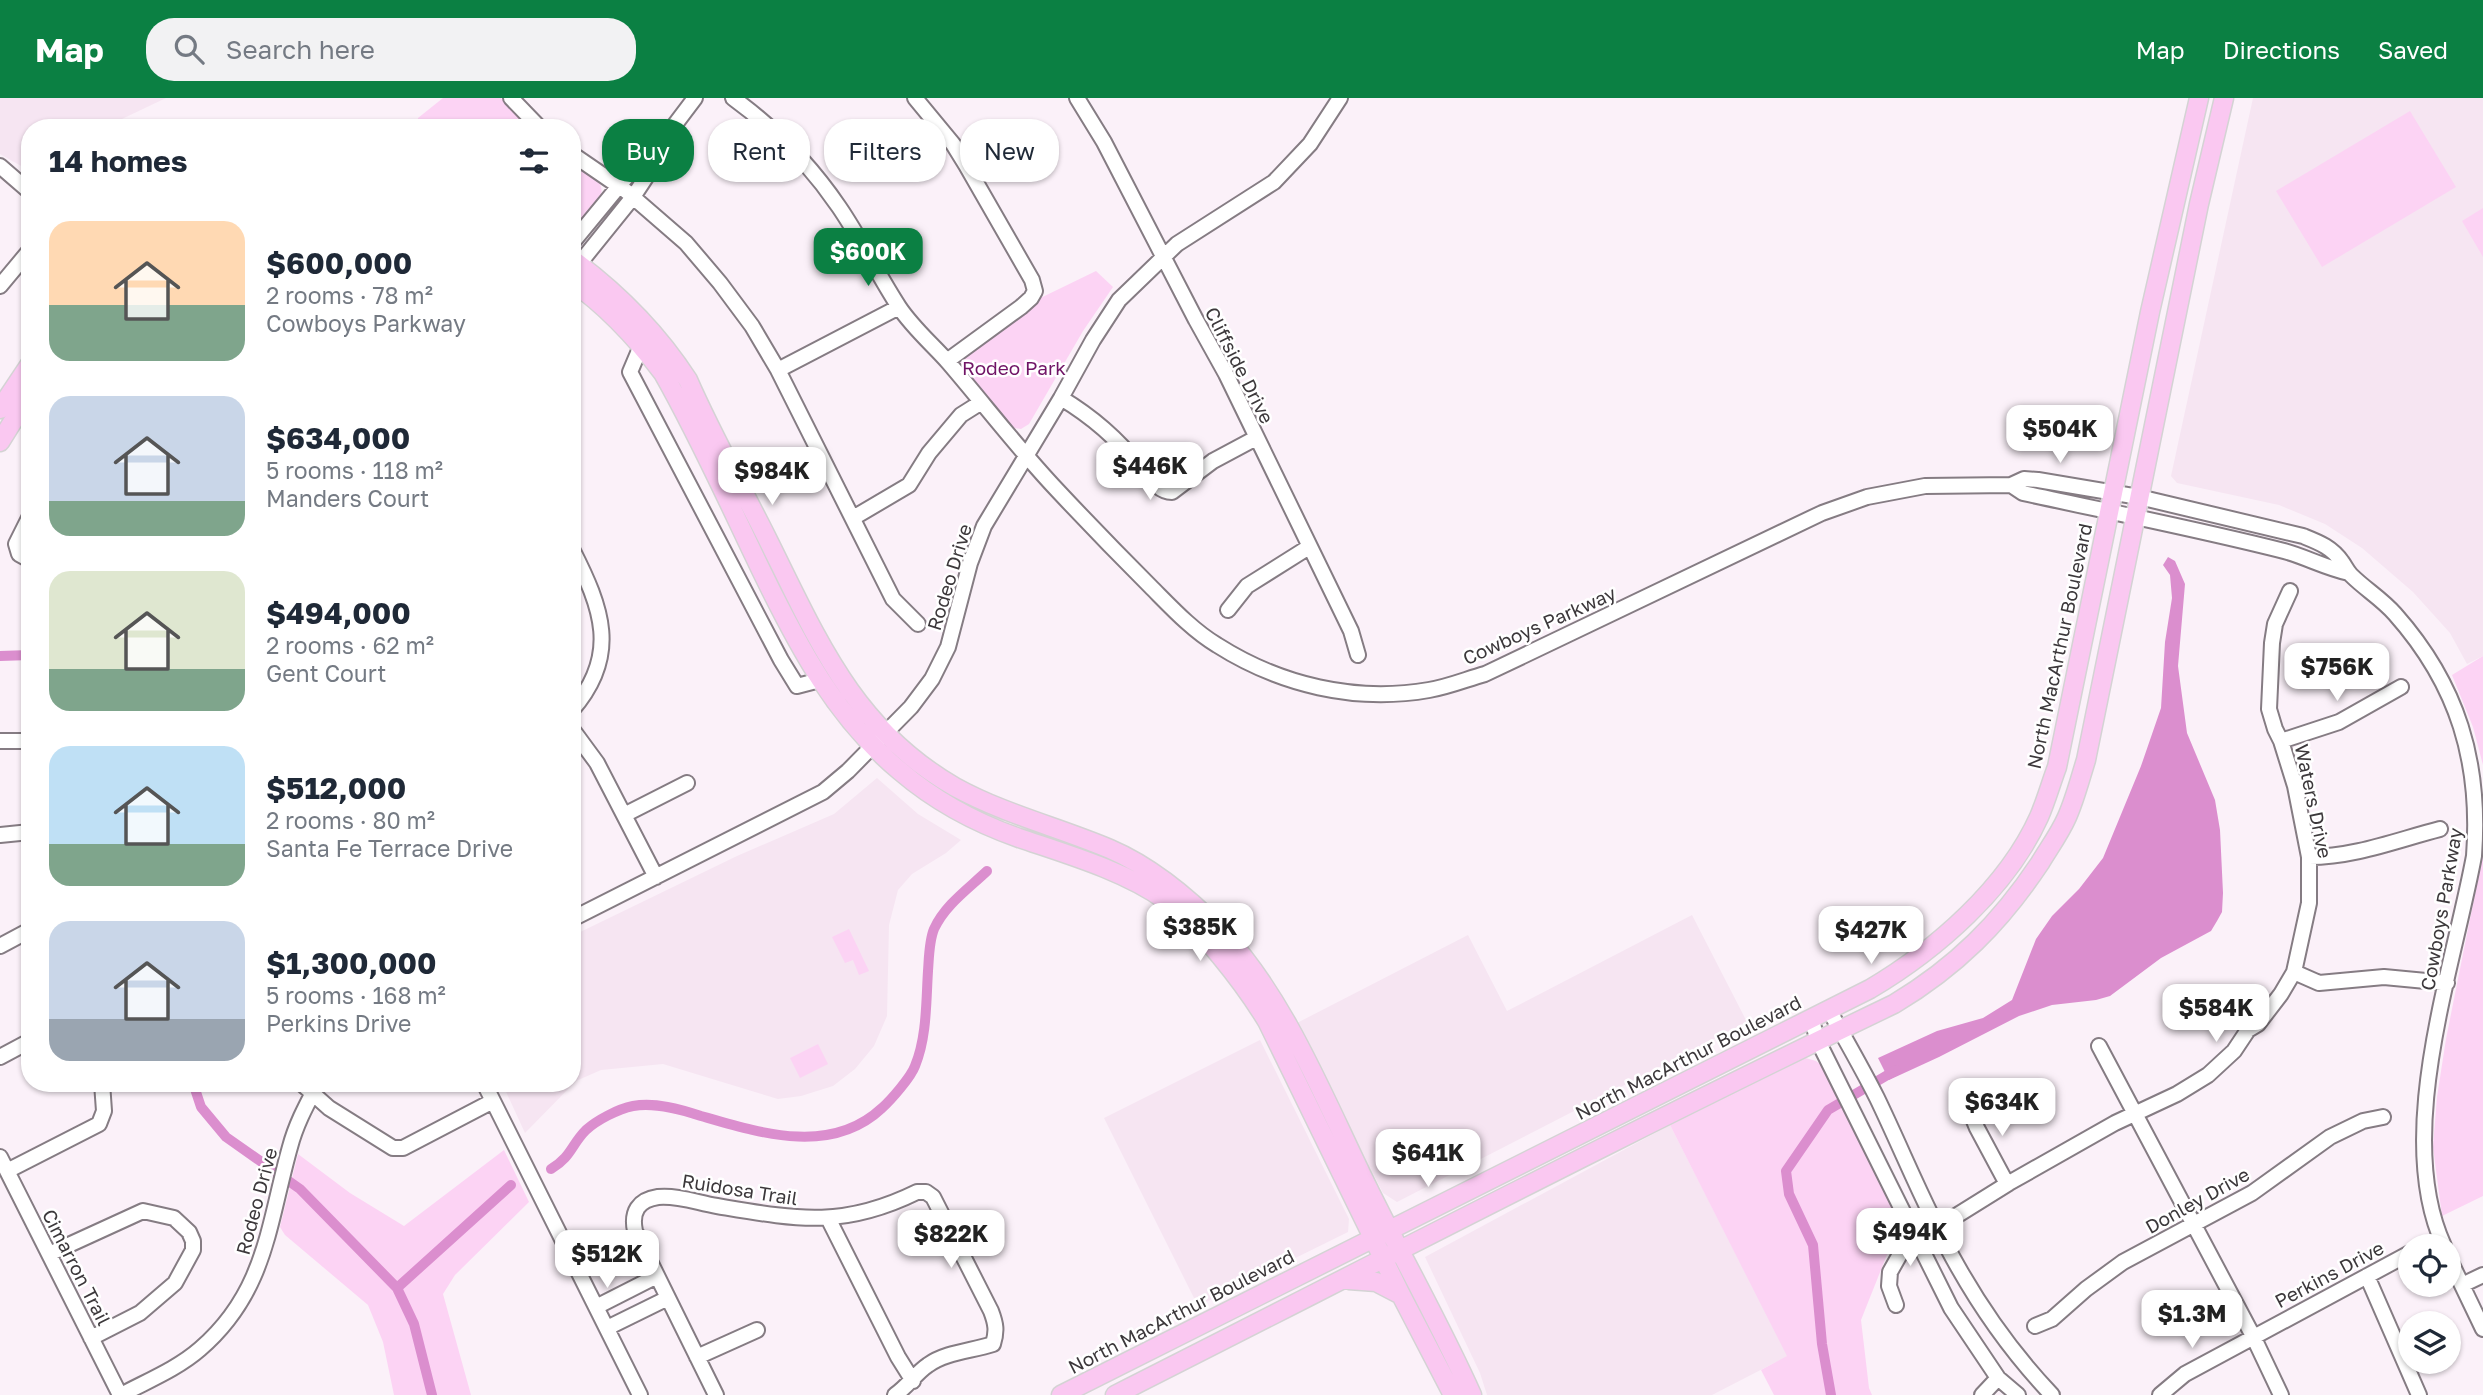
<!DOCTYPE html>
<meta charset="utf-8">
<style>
body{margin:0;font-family:"Golos Text",sans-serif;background:#f2f2f3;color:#1f2937;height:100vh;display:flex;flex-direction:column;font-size:26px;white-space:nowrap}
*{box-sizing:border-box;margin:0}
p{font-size:23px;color:#747a83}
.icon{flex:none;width:38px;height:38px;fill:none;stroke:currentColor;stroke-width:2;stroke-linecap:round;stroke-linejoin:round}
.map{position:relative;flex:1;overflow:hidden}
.details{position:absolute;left:21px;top:21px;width:560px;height:973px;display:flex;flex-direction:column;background:#fff;border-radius:28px;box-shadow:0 2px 5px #0004}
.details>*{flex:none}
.banner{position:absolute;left:602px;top:21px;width:665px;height:63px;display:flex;gap:14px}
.controls{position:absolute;left:2398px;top:1136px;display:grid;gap:14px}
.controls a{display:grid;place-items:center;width:63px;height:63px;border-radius:50%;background:#fff;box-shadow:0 2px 5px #0004;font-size:35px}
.price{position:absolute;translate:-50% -60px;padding:0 16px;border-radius:14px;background:#fff;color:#222;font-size:23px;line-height:46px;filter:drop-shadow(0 2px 4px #0008)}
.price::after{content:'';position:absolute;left:50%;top:42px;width:21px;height:16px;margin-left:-10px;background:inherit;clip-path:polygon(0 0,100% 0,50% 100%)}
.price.active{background:#0b8043;color:#fff}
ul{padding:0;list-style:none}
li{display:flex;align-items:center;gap:21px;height:175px;padding:0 28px}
li span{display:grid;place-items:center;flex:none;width:196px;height:140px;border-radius:21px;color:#555}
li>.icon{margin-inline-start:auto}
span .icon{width:84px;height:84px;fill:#fffc;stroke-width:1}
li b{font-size:30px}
h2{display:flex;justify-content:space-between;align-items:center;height:84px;padding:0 28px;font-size:30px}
.chip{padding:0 24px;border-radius:28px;background:#fff;box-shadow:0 2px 5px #0004;font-size:24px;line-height:63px}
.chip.active{background:#0b8043;color:#fff}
header{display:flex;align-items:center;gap:42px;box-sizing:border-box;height:98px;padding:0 35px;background:#0b8043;color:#fff}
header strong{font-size:33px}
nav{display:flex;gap:38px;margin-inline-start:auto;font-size:24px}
.search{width:490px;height:63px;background:#f2f2f3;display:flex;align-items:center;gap:18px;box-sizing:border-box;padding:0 24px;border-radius:28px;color:#747a83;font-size:26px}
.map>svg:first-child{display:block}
.built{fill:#f6e5f2}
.green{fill:#fcd3f4}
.water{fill:#db8ece}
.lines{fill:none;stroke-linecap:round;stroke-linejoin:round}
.canal{stroke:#db8ece;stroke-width:10}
.minor-casing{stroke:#857c83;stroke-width:18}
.major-casing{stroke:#d4d3d4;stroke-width:21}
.minor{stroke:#fff;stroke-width:14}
.major{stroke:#fac8f1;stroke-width:18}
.labels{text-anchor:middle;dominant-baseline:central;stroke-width:5;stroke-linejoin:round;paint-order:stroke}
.street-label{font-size:19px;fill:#3c383b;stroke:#fff}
.park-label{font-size:19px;fill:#701466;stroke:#fff}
</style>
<header>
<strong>Map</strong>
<div class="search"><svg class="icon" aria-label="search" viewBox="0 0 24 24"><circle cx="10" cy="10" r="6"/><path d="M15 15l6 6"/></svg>Search here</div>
<nav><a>Map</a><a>Directions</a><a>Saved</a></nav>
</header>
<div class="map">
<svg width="2483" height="1297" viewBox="0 0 2483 1297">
<rect width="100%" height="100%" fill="#fbf1f9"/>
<!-- built -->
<path class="built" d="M0,0H166L103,30H30V73L0,56Z
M2253,0H2483V558L2467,566L2450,535L2413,494L2362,450L2325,426L2279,407L2177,385L2171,378Z
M877,680L918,716L961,742L946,755L912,776L898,792L889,827L887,918L874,948L855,971L833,988L801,998L778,1001L663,966L601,972L576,983L525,1035L502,985H572V838L737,758L834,716Z
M1692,817L1747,924L1397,1104L1383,1095L1295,926L1468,837L1507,913Z
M1260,942L1349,1121L1348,1134L1198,1208L1104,1020Z
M1670,1027L1788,1258L1712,1297H1487L1480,1275L1425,1159Z"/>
<!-- green -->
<path class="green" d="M443,0H501L528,30H417L418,20Z
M2410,13L2456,89L2322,169L2276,93Z
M572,65C585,73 605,79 601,97L572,134Z
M2483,110V159L2462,123Z
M1096,173L1113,189L1083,233L1029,326L1021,331L1009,329L955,263L1024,208Z
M2483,558V667L2473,629L2452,577Z
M2483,756V1098L2442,1118L2433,1049L2437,999L2446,941Z
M849,831L869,873L859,877L853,862L845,865L832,839Z
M818,946L828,966L800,980L790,960Z
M1802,959L1816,963L1822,968L1900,1124L1861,1222L1869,1290L1872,1297H1774L1761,1272L1787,1258L1670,1027Z
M504,1052L529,1104L455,1177L443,1196L471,1297H394L383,1244L368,1207L285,1137L280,1129L298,1056L350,1095L404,1128Z"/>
<!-- water -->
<path class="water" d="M2168,459L2175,463L2185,486L2178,568L2187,635L2215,702L2220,732L2223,795L2222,814L2217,823L2211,833L2161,860L2110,898L2096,902L2052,907L2019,918L1939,959L1889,982L1878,960L1937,933L1983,920L2012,902L2036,841L2052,818L2079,791L2103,760L2141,668L2161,610L2165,544L2172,500L2170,477L2163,467Z"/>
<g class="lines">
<!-- canal -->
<path class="canal" d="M0,558L30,557
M193,985L201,1009L226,1039L300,1091L397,1190L414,1226L432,1297
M551,1071C572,1058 571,1047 586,1032C597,1022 618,1011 633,1008C655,1004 680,1011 701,1018C760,1035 831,1058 882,1010C891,1002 911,979 915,968C927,939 926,904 928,873C929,860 929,843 934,831C945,807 968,791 987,773
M397,1190L511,1087
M1831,1297L1822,1246L1813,1147L1789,1096L1786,1073L1828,1012L1896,972"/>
<defs>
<path id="minor" d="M511,0L540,30
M733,0C773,29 811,68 839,109C861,141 878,177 899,209C913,230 932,246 948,264C985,307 1019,352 1058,393C1088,425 1119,457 1150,488C1171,509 1192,532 1217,547C1280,587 1355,605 1429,592C1448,589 1467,581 1485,576L1822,415L1867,399L1925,388L2011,387L2024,381L2038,382L2139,399L2303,438C2318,444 2332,449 2342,464C2345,468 2347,473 2351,477C2365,491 2382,501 2395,516C2458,587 2481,664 2474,758C2453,872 2393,1038 2444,1148
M915,0L953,46L966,67L1032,182L1035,193L1031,200L1021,209L947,263
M1077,0L1104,44L1196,222L1226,276L1351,533L1358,557
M572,56L626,93L686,145L720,185L752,228L778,272L893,501L918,526
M0,68L30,94
M572,145L647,54L658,49L695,0
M572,169L579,166L633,99L658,61V49
M0,188L30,152
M641,248L630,274L781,562L797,588L820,582
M778,272L899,209
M1061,300C1091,318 1117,340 1139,368C1148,378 1158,394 1172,394L1213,363L1256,340
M2011,387L2023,395C2110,414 2197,431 2284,453C2306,459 2326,470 2349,475
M30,418L16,446L19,456L30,462
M853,420L909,387L929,355L961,317L980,305
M572,451C602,510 620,557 572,612
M1228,512L1247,488L1309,449
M572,631L597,665L656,779
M0,643H30
M2281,643L2339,624L2401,589
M624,717L687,685
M0,737L30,734
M2309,759C2355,759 2397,742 2440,731
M572,821L823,694L848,673L911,609L932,581L948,549L970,465L984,428L1061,300L1093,242L1119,202L1177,146L1274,84L1310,46L1340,0
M0,848L30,832
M2294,874L2319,885L2384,879L2447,885
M1829,912C1845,941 1862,970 1877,1000C1904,1056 1927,1115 1958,1169C1984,1215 2015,1258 2052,1297
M1811,920L1818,943L1951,1210L1998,1280L2018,1297
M2099,948L2253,1238L2281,1297
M0,959L30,943
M301,985L329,1010L393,1050H403L493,1003
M484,985L640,1297
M1968,1008L1977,1030L2007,1086
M0,1059L120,1297
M7,1073L99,1026L104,1013L102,985
M828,1120L898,1259L913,1283
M2427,1148L2441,1143
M49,1156L143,1113L174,1120L189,1134L193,1143V1152L175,1185L140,1215L91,1240
M2448,1158L2483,1231
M2367,1178L2419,1297
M2462,1187L2483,1177
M1896,1207L1889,1188L1890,1174L1903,1151L2009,1085L2115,1025L2177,996L2208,977L2234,953L2248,932L2258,926L2281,896L2294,874L2309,805V759L2295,688L2281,643L2275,631L2269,611L2272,545L2275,526L2290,493
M596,1209L657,1178
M2035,1228L2052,1221L2086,1191L2123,1164L2252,1095L2330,1039L2363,1023L2383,1019
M607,1230L668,1200
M697,1259L757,1232
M121,1297C147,1283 177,1271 200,1251C266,1194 268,1127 290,1049C296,1026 307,1006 318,985
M716,1297L635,1133C631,1114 638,1102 658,1099C678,1097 698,1105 717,1108C795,1121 842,1131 917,1094H926L933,1099L991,1213C996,1226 997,1233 993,1246C972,1253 946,1254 928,1267C916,1275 908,1288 895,1297
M1982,1297L1998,1280
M2160,1297L2185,1276L2410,1155"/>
<path id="major" d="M572,161C618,195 657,234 688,282C711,335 740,386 766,438C816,538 852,630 955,689C1004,716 1058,729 1110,751C1152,769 1190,801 1222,834C1290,906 1331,1018 1376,1106C1408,1170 1443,1232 1472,1297
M572,184C608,209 637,241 663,275C700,340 730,408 762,474C798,548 836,620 900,673C935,703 976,725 1019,740C1066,756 1125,773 1165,802C1201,830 1243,884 1267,923L1401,1197L1453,1297
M0,311L30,266
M0,344L30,296
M1349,1182L1376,1184L1401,1197
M1061,1297L1870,891C1936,852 2007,790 2039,719C2046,703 2051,685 2057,669L2150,214L2199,0
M1115,1297C1374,1166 1632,1032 1894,906C1956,869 2000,825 2040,765C2049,750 2060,735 2067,719C2075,701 2080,681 2086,662L2199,106L2224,0"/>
</defs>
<!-- minor casing -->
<use href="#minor" class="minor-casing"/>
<!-- major casing -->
<use href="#major" class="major-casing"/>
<!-- minor -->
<use href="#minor" class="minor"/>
<!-- major -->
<use href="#major" class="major"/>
</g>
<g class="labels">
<!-- street labels -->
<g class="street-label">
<text transform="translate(1240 267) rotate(63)">Cliffside Drive</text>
<text transform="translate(949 479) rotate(-73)">Rodeo Drive</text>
<text transform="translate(1539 527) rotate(-24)">Cowboys Parkway</text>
<text transform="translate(2059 548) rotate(-78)">North MacArthur Boulevard</text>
<text transform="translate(2314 703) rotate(78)">Waters Drive</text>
<text transform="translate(2441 811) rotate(-80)">Cowboys Parkway</text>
<text transform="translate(1688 959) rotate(-27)">North MacArthur Boulevard</text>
<text transform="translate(740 1091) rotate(9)">Ruidosa Trail</text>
<text transform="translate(2197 1102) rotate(-29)">Donley Drive</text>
<text transform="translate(256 1103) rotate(-75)">Rodeo Drive</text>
<text transform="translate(77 1169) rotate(63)">Cimarron Trail</text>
<text transform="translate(2329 1176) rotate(-28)">Perkins Drive</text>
<text transform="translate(1181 1213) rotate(-27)">North MacArthur Boulevard</text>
</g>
<!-- park labels -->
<g class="park-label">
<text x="1014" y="269">Rodeo Park</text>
</g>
</g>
</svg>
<div class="controls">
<a><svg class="icon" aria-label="locate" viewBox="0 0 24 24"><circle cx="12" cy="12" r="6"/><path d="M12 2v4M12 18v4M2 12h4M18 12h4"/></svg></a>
<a><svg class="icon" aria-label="layers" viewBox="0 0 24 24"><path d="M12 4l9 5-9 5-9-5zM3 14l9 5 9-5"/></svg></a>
</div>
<b class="price active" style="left:868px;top:190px">$600K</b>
<b class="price" style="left:2060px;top:367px">$504K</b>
<b class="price" style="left:1150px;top:404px">$446K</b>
<b class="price" style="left:772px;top:409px">$984K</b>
<b class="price" style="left:2337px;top:605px">$756K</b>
<b class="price" style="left:1200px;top:865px">$385K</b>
<b class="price" style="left:1871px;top:868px">$427K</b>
<b class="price" style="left:2216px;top:946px">$584K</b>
<b class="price" style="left:2002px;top:1040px">$634K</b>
<b class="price" style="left:1428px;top:1091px">$641K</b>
<b class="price" style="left:1910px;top:1170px">$494K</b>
<b class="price" style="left:951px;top:1172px">$822K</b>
<b class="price" style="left:607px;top:1192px">$512K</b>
<b class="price" style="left:2192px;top:1252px">$1.3M</b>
<div class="banner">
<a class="chip active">Buy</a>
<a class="chip">Rent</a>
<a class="chip">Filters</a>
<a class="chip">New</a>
</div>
<section class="details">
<h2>14 homes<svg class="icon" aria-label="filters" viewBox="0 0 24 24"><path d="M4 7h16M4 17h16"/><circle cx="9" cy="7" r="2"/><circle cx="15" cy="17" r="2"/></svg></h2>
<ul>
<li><span style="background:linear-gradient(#ffd9b3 60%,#7fa58c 0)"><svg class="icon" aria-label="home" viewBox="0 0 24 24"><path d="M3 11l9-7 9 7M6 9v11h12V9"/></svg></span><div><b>$600,000</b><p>2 rooms · 78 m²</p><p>Cowboys Parkway</p></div></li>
<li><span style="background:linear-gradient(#c9d6e8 75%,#7fa58c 0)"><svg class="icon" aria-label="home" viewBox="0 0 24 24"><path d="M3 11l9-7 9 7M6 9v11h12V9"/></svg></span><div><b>$634,000</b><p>5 rooms · 118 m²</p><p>Manders Court</p></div></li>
<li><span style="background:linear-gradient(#dfe7d0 70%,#7fa58c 0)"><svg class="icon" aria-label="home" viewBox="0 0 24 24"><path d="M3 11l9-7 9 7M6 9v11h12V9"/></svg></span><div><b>$494,000</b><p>2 rooms · 62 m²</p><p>Gent Court</p></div></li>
<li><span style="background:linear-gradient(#bfe0f5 70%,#7fa58c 0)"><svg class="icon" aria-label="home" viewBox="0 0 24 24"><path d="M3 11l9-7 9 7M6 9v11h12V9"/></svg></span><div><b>$512,000</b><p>2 rooms · 80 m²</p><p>Santa Fe Terrace Drive</p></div></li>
<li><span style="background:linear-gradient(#c9d6e8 70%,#9aa5b1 0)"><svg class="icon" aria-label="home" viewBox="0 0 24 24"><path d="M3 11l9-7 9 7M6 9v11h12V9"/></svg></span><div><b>$1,300,000</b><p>5 rooms · 168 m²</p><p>Perkins Drive</p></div></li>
</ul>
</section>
</div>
